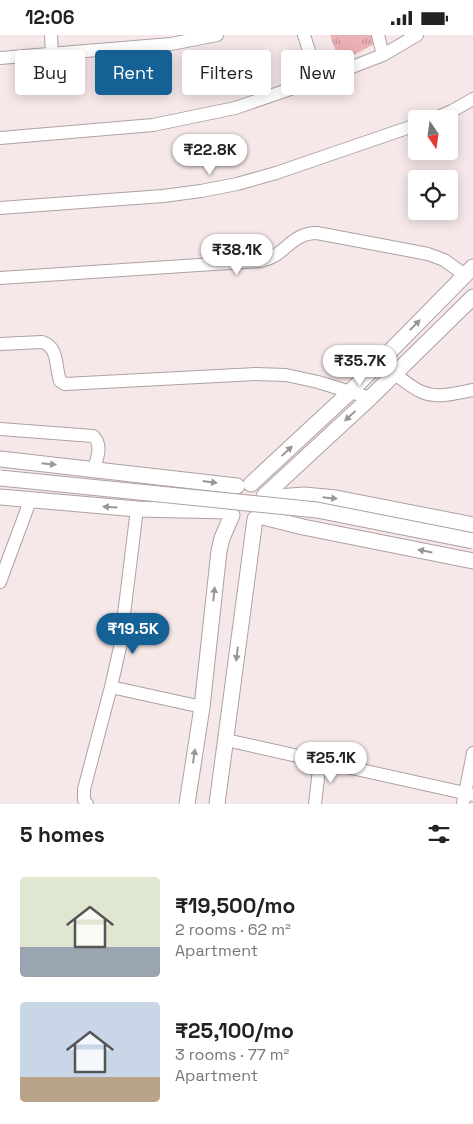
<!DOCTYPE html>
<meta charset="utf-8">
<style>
body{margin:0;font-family:"Space Grotesk",sans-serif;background:#f6f6f6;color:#222;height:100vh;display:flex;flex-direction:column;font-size:19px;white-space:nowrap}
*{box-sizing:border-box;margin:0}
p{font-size:16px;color:#767676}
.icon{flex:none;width:28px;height:28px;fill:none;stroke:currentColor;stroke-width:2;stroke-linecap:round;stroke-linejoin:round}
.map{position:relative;height:769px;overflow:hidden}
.details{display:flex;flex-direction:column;background:#fff;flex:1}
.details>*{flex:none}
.hud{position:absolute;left:15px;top:15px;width:444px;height:45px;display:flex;gap:10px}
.needle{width:32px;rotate:167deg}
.tools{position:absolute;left:408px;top:75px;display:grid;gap:10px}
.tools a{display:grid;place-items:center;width:50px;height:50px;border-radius:5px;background:#fff;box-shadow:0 2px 12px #0003;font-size:25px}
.price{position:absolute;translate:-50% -42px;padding:0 11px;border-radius:18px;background:#fff;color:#222;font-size:16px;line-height:32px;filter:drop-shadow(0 1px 2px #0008)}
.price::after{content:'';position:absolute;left:50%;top:30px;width:15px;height:11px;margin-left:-8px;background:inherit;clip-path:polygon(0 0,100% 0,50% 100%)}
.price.selected{background:#156094;color:#fff}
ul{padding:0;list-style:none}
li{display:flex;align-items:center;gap:15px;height:125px;padding:0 20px}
li span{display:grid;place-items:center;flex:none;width:140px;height:100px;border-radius:5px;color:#555}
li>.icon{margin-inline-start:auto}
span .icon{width:60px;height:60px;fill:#fffc;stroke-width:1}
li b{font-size:21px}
h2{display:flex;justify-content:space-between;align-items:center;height:60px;padding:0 20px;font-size:21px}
.chip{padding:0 18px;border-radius:5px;background:#fff;box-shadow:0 2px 12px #0003;font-size:18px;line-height:45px}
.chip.selected{background:#156094;color:#fff}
.status{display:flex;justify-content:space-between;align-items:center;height:35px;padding:0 25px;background:#fff;direction:ltr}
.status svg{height:14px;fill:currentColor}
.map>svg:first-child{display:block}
.park{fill:url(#park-tufts)}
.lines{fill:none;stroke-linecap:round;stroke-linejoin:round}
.minor-casing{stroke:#afa1a2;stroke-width:14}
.major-casing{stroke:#afa1a2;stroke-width:17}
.minor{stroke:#fff;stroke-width:12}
.major{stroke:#fff;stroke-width:15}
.major-bridge-casing{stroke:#afa1a2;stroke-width:17;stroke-linecap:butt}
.major-bridge{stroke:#fff;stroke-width:15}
.oneway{fill:#9a9697}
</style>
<div class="status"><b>12:06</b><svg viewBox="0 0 49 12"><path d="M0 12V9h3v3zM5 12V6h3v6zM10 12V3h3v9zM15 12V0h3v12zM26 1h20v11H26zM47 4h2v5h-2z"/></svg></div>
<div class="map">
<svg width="473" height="769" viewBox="0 0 473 769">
<defs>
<pattern id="park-tufts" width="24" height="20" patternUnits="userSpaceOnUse" patternTransform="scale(1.25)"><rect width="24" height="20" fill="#eab1b5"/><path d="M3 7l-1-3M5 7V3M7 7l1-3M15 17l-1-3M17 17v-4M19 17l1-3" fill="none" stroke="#be9094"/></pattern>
</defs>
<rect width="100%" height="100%" fill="#f6e7e8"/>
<!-- park -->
<path class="park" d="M330,0H382L384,4L340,27Z"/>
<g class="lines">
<defs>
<path id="minor" d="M51,0L52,19
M304,0L318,44
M378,0L383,20
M0,23L171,9L217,0
M433,84L452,76L473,64
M0,103L153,90L235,73L334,39L383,20L417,0
M0,173L163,161L201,156L237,149L276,138L416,90
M0,243L261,226C286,221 290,198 317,198L428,219L444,225L465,240
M0,309L42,307C59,312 55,331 60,346L65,349L256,339L286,340L318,347L370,363
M395,339C403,345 412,353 422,357C438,364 456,358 473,355
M0,394L93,401C103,410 97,423 94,434
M0,547L30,466
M111,652L202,672
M226,705L473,760
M87,769L84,765V754L111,652L120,612L137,474
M315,769L320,726
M463,769L473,718"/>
<path id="major" d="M0,424L237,451
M251,449L349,358L473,232
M264,461L370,363L473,262
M0,462L137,474L229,476
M264,463L304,460L336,463L473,490
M259,481L303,492L473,526
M187,769L202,672L219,516L222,503L232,480
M217,769L255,484"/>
</defs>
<!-- minor casing -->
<use href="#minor" class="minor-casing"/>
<!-- major casing -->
<use href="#major" class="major-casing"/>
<!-- minor -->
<use href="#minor" class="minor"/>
<!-- major -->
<use href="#major" class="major"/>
<defs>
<path id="major-bridge" d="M0,443L317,475L473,506"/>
</defs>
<!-- major-bridge casing -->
<use href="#major-bridge" class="major-bridge-casing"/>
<!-- major-bridge -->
<use href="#major-bridge" class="major-bridge"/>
</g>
<!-- one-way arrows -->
<defs><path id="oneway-solid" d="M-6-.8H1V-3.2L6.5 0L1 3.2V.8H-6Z" transform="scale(1.25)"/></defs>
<g class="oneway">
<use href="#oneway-solid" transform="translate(415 290) rotate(-45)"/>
<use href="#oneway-solid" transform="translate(350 381) rotate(137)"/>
<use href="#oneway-solid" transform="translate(287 416) rotate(-43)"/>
<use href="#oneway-solid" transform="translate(49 429) rotate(6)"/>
<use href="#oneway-solid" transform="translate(210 447) rotate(7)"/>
<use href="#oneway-solid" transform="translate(330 463) rotate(6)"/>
<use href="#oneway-solid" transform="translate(110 472) rotate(-176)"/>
<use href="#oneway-solid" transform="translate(425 516) rotate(-169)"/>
<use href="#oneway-solid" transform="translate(214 559) rotate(-84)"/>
<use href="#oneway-solid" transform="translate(237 619) rotate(97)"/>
<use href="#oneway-solid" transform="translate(194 721) rotate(-82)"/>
</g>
</svg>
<div class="tools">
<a><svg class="needle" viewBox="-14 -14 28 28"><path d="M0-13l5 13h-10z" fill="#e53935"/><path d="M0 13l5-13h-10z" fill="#767676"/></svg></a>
<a><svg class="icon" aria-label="locate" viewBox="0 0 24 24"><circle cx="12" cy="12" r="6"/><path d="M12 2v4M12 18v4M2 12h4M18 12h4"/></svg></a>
</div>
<b class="price" style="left:210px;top:141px">₹22.8K</b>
<b class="price" style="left:237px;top:241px">₹38.1K</b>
<b class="price" style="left:360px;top:352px">₹35.7K</b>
<b class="price selected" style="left:133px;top:620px">₹19.5K</b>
<b class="price" style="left:331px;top:749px">₹25.1K</b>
<div class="hud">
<a class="chip">Buy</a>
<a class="chip selected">Rent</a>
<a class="chip">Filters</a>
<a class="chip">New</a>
</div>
</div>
<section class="details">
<h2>5 homes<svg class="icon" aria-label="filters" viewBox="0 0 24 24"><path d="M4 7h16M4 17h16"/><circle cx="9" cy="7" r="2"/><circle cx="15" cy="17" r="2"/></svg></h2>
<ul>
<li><span style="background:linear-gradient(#dfe7d0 70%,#9aa5b1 0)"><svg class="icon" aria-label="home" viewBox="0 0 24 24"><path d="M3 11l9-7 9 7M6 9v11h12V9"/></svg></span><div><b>₹19,500/mo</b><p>2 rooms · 62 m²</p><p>Apartment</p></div></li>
<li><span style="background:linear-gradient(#c9d6e8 75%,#b9a48a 0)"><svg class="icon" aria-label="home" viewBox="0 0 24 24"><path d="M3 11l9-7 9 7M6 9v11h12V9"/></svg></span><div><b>₹25,100/mo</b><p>3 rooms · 77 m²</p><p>Apartment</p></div></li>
</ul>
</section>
